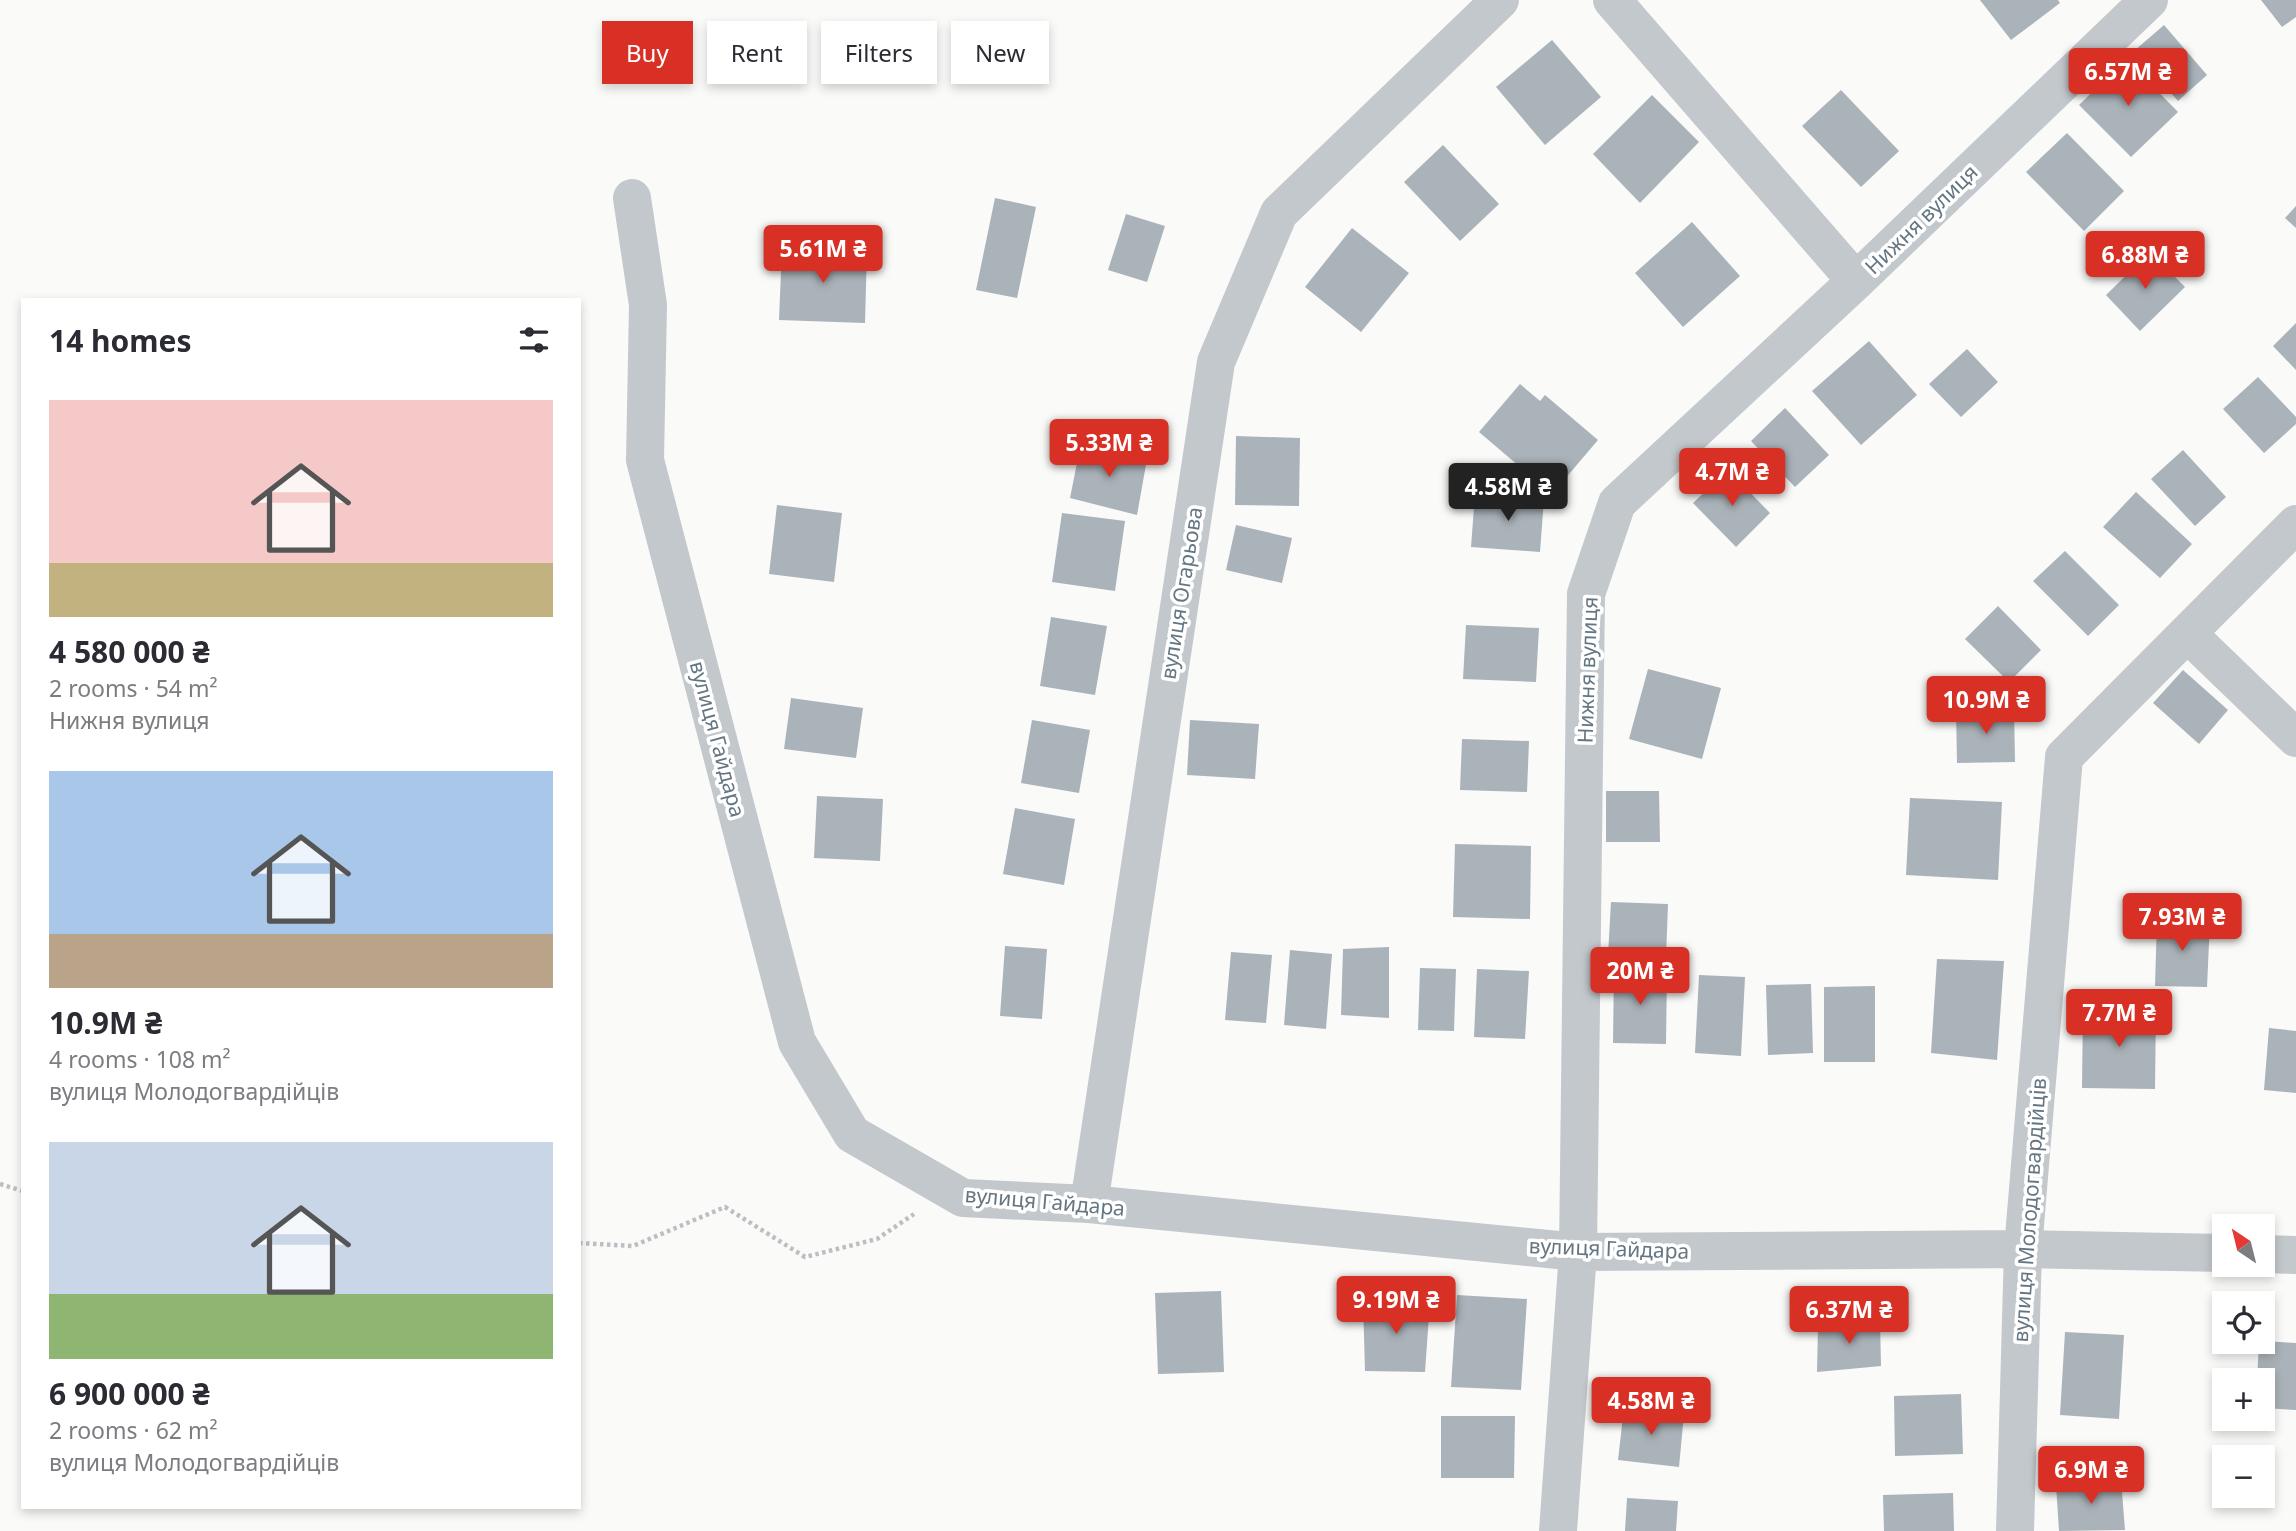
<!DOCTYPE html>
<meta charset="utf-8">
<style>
body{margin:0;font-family:"Noto Sans",sans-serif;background:#f7f7f7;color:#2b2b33;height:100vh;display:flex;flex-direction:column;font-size:26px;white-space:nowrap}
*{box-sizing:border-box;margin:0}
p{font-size:23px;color:#7c7c81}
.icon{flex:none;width:38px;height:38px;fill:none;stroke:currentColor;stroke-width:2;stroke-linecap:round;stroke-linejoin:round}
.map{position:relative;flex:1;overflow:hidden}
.details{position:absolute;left:21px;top:298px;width:560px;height:1211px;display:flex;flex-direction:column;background:#fff;border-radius:0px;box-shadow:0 4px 10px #0003}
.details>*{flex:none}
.guide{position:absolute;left:602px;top:21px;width:665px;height:63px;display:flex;gap:14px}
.needle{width:46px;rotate:325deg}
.tools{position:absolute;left:2212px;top:1214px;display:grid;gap:14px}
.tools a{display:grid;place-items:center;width:63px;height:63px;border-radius:0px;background:#fff;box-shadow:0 4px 10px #0003;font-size:35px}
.price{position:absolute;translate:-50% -60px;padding:0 16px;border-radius:7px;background:#d93025;color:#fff;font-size:23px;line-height:46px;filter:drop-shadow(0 2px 4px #0008)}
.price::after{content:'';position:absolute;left:50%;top:42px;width:21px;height:16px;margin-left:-10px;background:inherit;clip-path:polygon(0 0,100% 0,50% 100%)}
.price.selected{background:#222;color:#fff}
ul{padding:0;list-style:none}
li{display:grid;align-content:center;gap:14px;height:371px;padding:0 28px}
li span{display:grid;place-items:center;height:217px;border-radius:0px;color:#555}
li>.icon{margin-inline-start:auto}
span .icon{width:126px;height:126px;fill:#fffc;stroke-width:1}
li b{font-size:30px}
h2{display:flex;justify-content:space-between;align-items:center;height:84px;padding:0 28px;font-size:30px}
.tag{padding:0 24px;border-radius:0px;background:#fff;box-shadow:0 4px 10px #0003;font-size:24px;line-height:63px}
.tag.selected{background:#d93025;color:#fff}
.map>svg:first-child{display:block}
.building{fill:#aab3b9}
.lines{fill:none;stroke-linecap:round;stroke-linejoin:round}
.path{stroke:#bbbfc2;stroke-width:4.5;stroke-dasharray:3.5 3.5;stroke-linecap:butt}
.minor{stroke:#c3c8cc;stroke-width:38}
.labels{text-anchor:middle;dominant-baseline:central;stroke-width:7;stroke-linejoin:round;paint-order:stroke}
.street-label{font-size:21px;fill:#657683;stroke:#fff}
</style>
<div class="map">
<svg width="2296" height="1531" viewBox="0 0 2296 1531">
<rect width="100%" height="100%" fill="#fafaf8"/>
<!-- building -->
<path class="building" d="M1980,0H2058L2060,3L2011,40Z
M2261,0H2296V17L2282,27Z
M2164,25L2207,75L2178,101L2134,51Z
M1552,40L1601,97L1545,145L1496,87Z
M2126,59L2178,112L2131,157L2079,105Z
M1841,90L1899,151L1861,187L1802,126Z
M1652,95L1699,142L1640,203L1593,154Z
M2067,133L2124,191L2084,231L2026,172Z
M1443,145L1499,204L1460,241L1404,182Z
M995,198L1036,207L1017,298L976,290Z
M2296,206V228L2285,218Z
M1126,214L1165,226L1147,282L1108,270Z
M1692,222L1740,276L1683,327L1635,273Z
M1352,228L1409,273L1361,332L1305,287Z
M782,247L867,249L865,323L779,320Z
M2150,252L2185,287L2140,331L2106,295Z
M2296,323V370L2273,346Z
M1869,341L1917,395L1861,445L1812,391Z
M1967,349L1998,382L1961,417L1929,384Z
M2258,377L2296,417V424L2264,453L2223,409Z
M1520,384L1540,401L1545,395L1598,440L1552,494L1479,432Z
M1785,408L1829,455L1795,487L1751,441Z
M1236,436L1300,438L1299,506L1235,505Z
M1081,443L1147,459L1137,515L1070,498Z
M2183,450L2226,497L2195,526L2151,479Z
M1728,470L1770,513L1736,547L1693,503Z
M2136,492L2192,544L2160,578L2103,527Z
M1475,494L1544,499L1540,552L1471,547Z
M777,505L842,513L834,582L769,574Z
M1062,513L1125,521L1115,591L1052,582Z
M1236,525L1292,538L1282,583L1226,570Z
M2065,551L2119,605L2088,636L2033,581Z
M1998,606L2041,650L2009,682L1965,639Z
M1051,617L1107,626L1095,695L1040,686Z
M1466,625L1539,628L1536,682L1463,679Z
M1648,669L1721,688L1702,759L1629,739Z
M2183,670L2228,710L2199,744L2153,703Z
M791,698L863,708L856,758L784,749Z
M2014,708L2015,762L1957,763L1956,710Z
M1032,720L1090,730L1079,793L1021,783Z
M1190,720L1259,724L1255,779L1187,775Z
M1462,739L1529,741L1527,792L1460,790Z
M1606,791H1659L1660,842H1606Z
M817,796L883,799L880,861L814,858Z
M1910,798L2002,802L1998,880L1906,875Z
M1015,808L1075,819L1064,885L1003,874Z
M1455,844L1531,846L1530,919L1453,917Z
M1611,902L1668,904L1666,958L1608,955Z
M2157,919L2210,921L2207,987L2155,986Z
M1005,946L1047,949L1042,1019L1000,1016Z
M1389,947V1018L1341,1015L1343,949Z
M1290,950L1332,954L1326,1029L1284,1025Z
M1231,952L1272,955L1266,1023L1225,1020Z
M1937,959L2004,961L1997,1060L1931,1053Z
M1420,968L1456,969L1454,1031L1418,1030Z
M1477,969L1529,971L1525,1039L1474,1037Z
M1614,970H1667L1666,1044L1613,1043Z
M1699,975L1745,977L1741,1056L1695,1053Z
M1811,984L1813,1053L1768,1055L1766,985Z
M1875,986V1062H1824V987Z
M2083,1008L2156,1009L2155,1089L2082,1088Z
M2269,1028L2296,1031V1093L2264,1090Z
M1221,1291L1224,1372L1158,1374L1155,1293Z
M1457,1295L1527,1299L1521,1390L1451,1387Z
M1363,1301H1430L1425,1372L1365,1371Z
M1880,1321L1881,1366L1817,1372L1818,1325Z
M2065,1332L2124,1335L2119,1419L2060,1415Z
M2263,1341L2296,1343V1410L2263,1408V1381H2257L2259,1342Z
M1961,1394L1963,1454L1895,1456L1894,1396Z
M1624,1408L1684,1414L1679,1467L1618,1460Z
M1441,1416H1515L1514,1478H1441Z
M2121,1479L2125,1530L2059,1531L2056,1485Z
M1953,1493L1954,1531H1884L1883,1495Z
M1627,1498L1678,1501L1676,1531H1625Z"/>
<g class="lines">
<!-- path -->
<path class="path" d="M0,1184L23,1191
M579,1243L633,1246L725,1207L805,1257L877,1239L914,1214"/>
<!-- minor -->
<path class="minor" d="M1612,0L1856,281
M632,198L648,305L645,460L797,1042L852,1134L963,1198L1089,1204L1578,1252L2023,1249L2224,1253
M2189,635L2296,738
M1089,1204L1216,362L1279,213L1500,0
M2263,1254L2296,1255
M1558,1531L1578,1252L1586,594L1617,503L1856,281L2149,0
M2015,1531L2023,1249L2064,757L2296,524"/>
</g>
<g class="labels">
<!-- street labels -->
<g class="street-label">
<text transform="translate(1921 219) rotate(-44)">Нижня вулиця</text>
<text transform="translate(1181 593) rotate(-81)">вулиця Огарьова</text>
<text transform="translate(1587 670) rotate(-88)">Нижня вулиця</text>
<text transform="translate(718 739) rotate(75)">вулиця Гайдара</text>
<text transform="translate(1045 1201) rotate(5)">вулиця Гайдара</text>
<text transform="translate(2029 1210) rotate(-86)">вулиця Молодогвардійців</text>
<text transform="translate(1609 1248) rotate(2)">вулиця Гайдара</text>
</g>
</g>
</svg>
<div class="tools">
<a><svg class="needle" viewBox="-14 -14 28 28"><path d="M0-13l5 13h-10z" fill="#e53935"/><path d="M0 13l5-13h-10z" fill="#7c7c81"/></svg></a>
<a><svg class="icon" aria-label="locate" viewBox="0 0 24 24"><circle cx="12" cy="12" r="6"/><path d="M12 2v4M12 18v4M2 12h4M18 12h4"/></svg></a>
<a>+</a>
<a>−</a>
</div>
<b class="price" style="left:2128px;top:108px">6.57M ₴</b>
<b class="price" style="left:823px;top:285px">5.61M ₴</b>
<b class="price" style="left:2145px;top:291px">6.88M ₴</b>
<b class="price" style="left:1109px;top:479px">5.33M ₴</b>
<b class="price" style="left:1732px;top:508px">4.7M ₴</b>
<b class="price selected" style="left:1508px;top:523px">4.58M ₴</b>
<b class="price" style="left:1986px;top:736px">10.9M ₴</b>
<b class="price" style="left:2182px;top:953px">7.93M ₴</b>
<b class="price" style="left:1640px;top:1007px">20M ₴</b>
<b class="price" style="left:2119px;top:1049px">7.7M ₴</b>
<b class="price" style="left:1396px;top:1336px">9.19M ₴</b>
<b class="price" style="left:1849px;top:1346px">6.37M ₴</b>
<b class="price" style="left:1651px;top:1437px">4.58M ₴</b>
<b class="price" style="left:2091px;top:1506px">6.9M ₴</b>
<div class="guide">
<a class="tag selected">Buy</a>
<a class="tag">Rent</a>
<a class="tag">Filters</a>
<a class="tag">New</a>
</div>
<section class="details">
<h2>14 homes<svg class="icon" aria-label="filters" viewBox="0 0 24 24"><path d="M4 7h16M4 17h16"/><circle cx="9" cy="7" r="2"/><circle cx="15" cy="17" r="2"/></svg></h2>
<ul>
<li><span style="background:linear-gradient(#f6c9c9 75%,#c2b280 0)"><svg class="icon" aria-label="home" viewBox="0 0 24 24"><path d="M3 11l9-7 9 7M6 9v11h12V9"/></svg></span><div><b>4 580 000 ₴</b><p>2 rooms · 54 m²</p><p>Нижня вулиця</p></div></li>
<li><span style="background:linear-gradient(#a9c7e8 75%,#b9a48a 0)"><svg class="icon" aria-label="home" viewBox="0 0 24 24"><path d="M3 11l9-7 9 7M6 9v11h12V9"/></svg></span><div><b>10.9M ₴</b><p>4 rooms · 108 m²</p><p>вулиця Молодогвардійців</p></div></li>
<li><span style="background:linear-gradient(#c9d6e8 70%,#8fb573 0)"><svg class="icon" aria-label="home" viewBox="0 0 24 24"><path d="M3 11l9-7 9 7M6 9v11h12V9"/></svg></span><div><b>6 900 000 ₴</b><p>2 rooms · 62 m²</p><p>вулиця Молодогвардійців</p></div></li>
</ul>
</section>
</div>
